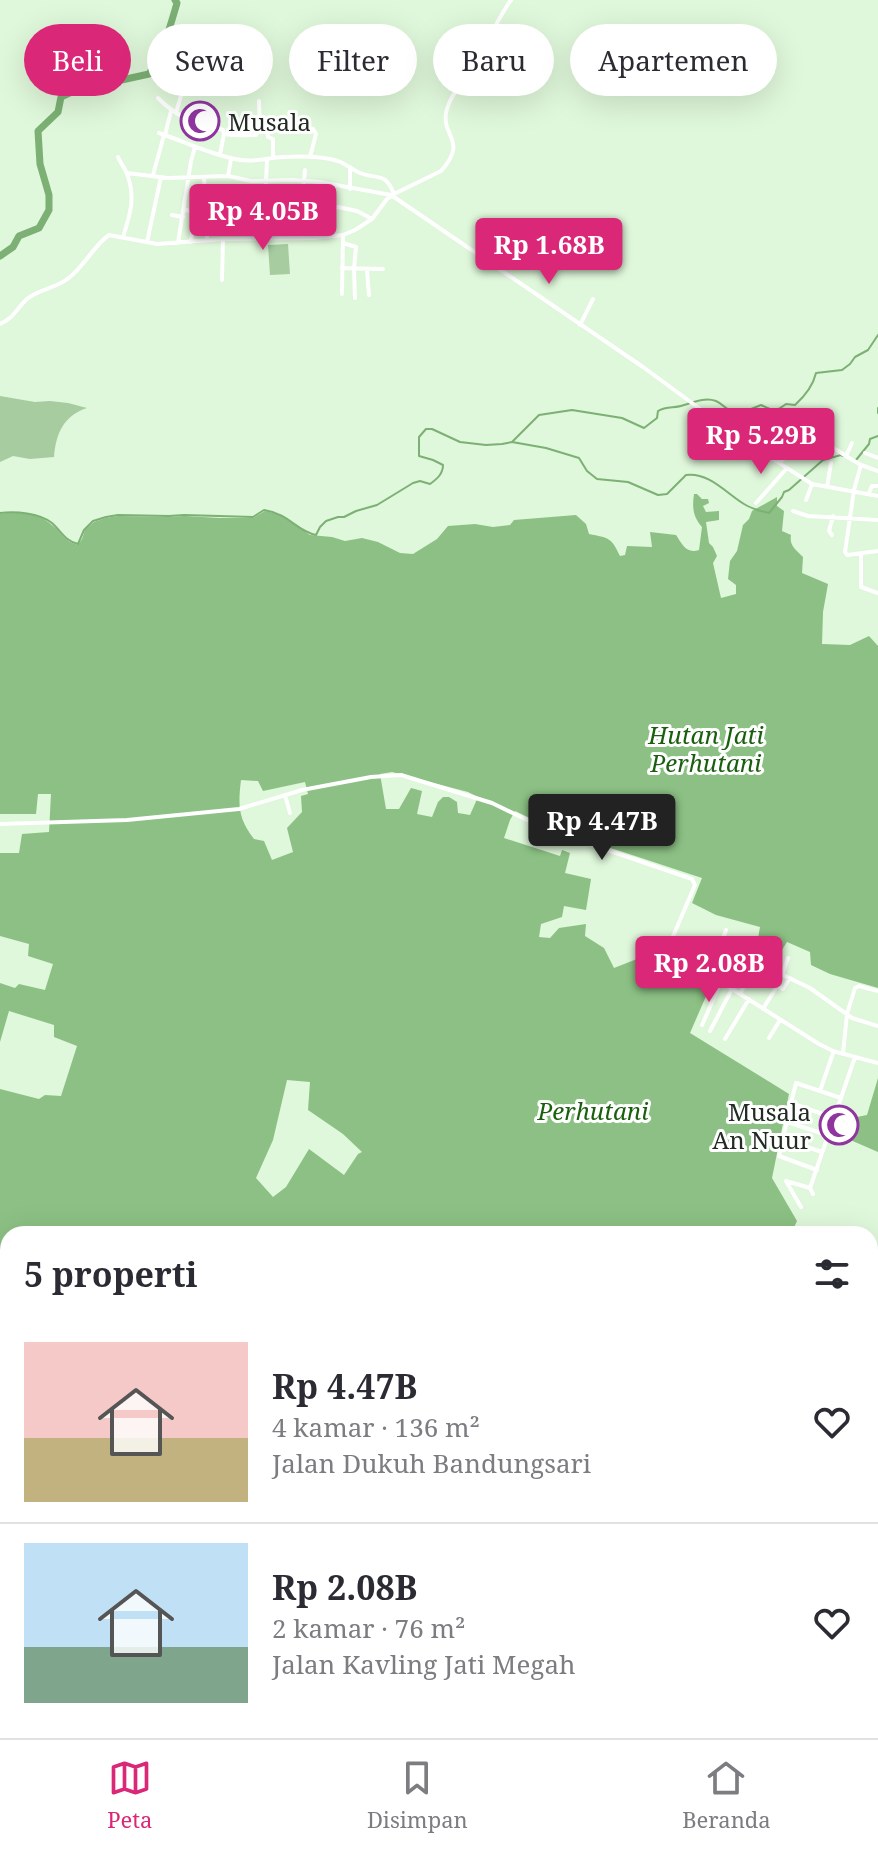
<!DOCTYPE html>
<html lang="id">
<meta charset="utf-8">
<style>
body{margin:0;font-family:"Noto Serif",serif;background:#f2f2f3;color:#2b2b33;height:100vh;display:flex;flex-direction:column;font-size:30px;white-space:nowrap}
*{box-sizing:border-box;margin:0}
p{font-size:26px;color:#7c7c81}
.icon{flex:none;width:44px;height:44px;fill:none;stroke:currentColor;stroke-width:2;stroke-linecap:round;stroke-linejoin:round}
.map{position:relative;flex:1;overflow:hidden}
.details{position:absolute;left:0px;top:1226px;width:878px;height:512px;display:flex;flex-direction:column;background:#fff;border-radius:24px 24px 0 0;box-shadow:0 8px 32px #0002}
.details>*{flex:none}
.hud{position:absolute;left:24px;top:24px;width:830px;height:72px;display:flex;gap:16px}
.price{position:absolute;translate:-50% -68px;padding:0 18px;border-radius:8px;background:#db2777;color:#fff;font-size:26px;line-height:52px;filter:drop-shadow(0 2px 4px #0008)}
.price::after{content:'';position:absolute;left:50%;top:48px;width:24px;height:18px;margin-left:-12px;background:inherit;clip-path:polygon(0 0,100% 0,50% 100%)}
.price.current{background:#222;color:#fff}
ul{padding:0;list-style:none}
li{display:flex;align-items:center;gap:24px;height:200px;padding:0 24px}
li+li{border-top:2px solid #e1e1e2}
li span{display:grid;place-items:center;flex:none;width:224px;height:160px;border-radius:0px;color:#555}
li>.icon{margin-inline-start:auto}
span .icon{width:96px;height:96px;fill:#fffc;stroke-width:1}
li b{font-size:34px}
h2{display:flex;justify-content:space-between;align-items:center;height:96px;padding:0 24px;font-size:34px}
.tag{padding:0 28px;border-radius:36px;background:#fff;box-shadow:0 8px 32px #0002;font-size:28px;line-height:72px}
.tag.current{background:#db2777;color:#fff}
.tab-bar{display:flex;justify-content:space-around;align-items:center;height:112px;border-top:2px solid #e1e1e2;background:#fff;font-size:22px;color:#7c7c81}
.tab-bar a{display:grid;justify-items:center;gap:4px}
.tab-bar .current{color:#db2777}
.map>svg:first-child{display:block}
.green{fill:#a6cca0}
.forest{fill:#8cc084;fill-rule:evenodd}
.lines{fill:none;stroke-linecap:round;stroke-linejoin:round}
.stream{stroke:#7cb074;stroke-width:2}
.river{stroke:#7cb074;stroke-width:7}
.minor{stroke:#fff;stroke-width:4}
.labels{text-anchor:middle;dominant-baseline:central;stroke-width:6;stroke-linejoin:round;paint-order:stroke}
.poi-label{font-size:24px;fill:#232c22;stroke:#fff;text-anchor:start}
.park-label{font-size:24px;font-style:italic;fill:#1a5f0e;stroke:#fff}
</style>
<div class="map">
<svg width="878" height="1738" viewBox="0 0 878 1738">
<rect width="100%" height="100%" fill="#dff7da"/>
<!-- green -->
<path class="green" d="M288,244L290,274L270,275L268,245Z
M0,396L35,402L50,401L68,403L87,408C63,416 56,434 54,457L30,459L13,456L0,462Z"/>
<!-- forest -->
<path class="forest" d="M694,494H697L702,499H708L709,503L703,506L706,512L719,511V520L706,522L709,543L713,547L717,556L713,563L721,598L736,594V585L728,579L730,561L737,551L743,525L749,519L752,511L777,497V506L784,511L782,531L791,535C789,546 796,550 803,557L802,573L828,584L823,612L822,644L850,645L869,636L878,646V988L830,974L811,965L810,952L787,942L773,964L755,956L760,927L716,915L692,903L702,878L553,829L515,811L510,820L504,838L560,856L562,850L570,853L565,873L591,879L586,910L564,906L562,917L541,924L539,937L550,938L559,928L586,924L585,936L604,948L614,968L670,946L713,980L690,1033L789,1094L772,1178L797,1221L791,1234H8V1478L0,1489V1089L39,1099L45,1095L61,1096L77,1046L54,1037V1025L9,1011L0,1042V983L15,988L19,984L45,990L53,964L28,956L29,944L0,936V853H19L22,834L49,832L51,794H38L36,814H0V514C17,511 39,513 52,525C62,533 65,542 78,545L82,539L85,530L94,522L106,518L118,516L169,517L184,516L220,518H253L265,511L282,515L310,535L332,537L345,541L362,538L378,542L400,553L413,554L437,539L448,526L475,524L493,527L510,525L514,520L576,515L586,524L589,534C609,538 611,537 620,556L625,555L627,546L652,547L650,532L676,535C682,544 686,554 699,550L702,527C693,517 692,507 694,494ZM392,772L468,792L478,797L470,815L458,813L457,802L449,797H443L438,802L432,817L417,814L422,791L411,788L399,809H386L380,774ZM241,780L258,781L263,791L305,782L308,794L301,796L302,812L287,828L293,852L272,860L264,841L254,839C238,819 238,805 241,780ZM287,1080L310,1082L308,1110L343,1134L362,1152L358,1154L344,1175L309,1149L286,1187L273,1197L256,1178L273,1140Z
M878,1078V1152L848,1139L846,1120L851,1116L857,1117L867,1115Z
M870,1361L878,1366V1406L874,1412L878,1417V1738H635L626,1730H870Z
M173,1730H239L242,1738L205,1736L204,1738H189L184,1732Z"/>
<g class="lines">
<!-- stream -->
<path class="stream" d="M878,408V413
M512,442L546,448L579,458L587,471L597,479L628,482L658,495L667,494L686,475C709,472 726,493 744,504C752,509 760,511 769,513L782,497L784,492L789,490L823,460L841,455L843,456
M856,460L869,444L870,439L878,436
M0,513C16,511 39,513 52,523C62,532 65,541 78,544L84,530L93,521L106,517L118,515L169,516L184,515L253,517L264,510C290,514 296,531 316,535L320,527L326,521L338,517H344L356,511L377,505L413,483L420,481L430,484C437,479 443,474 443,465L433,460L419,456V437L426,429H432L460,442L486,445L502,444L512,442L539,415L572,410L622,418L644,428L657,418L658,411C667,405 675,409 684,405C694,402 705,397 716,401C725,405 727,412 739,414L761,405C774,411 774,413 786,404L795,405C806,395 813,386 816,373L842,370L850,364L855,357L868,350L878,335"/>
<!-- river -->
<path class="river" d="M0,256L13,247L19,236L39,228L49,210V195L40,164L38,131L58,112L61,97L76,90L149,74C163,53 170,27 177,3L175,0"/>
<!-- minor -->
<path class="minor" d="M158,98C181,121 194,121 223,130L224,134C236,136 244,135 256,135L260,128C277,127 296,124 313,129L316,134L310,157
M259,101L260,128
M176,113L184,85
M267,129L268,137L273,139V158
M159,133C183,141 210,154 235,159C252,163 266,158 283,157C300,156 322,156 338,161C346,164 353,170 360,173C377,180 385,171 394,194
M165,135L171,111
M220,154L224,134
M118,157C121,164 125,168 127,174C136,197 130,215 123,237
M350,167V189
M127,173L168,178L228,176L251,181L292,180L320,182L391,195L643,367L737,436L812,484L878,496
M153,175L164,135
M228,176L231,159
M204,177L205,195L207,198V240
M264,205L323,212L338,207L357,211L372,219
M184,209L195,213L191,242
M301,210L305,170
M172,215L183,217
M302,237L303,210
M263,238L267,161
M147,242L161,177
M178,243L191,161L195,147
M343,243L356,247L354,269L355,298
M342,268L383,269
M367,270L369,295
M222,280L223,239
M342,294L343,235
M0,324C13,319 17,308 27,299C37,290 55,288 66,280C84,268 92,247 109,235L157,244L223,239L314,238L343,235L355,230L372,219L387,199L394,194L441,171C468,141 442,137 446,113C449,96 465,80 474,65C486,45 498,18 511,0
M580,325L593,299
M852,443L846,456L861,465L878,471
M865,453L878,458
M779,462C808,443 816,435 846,456
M861,465L854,490L845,552L847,555L878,551
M827,487L831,463
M869,493L872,486H878
M806,500L812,484
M756,503L787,468
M793,511L808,516L878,520
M832,535L829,531L833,516
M861,553V587L878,593
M285,795L290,813
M0,824L127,820L239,809L302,790L371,777L401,775L492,803L546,829L692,879L695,885L671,941L673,948L707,973L819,1044L833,1051L878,1063
M720,945L810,988L852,1018L878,1026
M751,972L783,989L790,978
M710,975L726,930
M782,975L788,958
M730,987L745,957
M740,994L756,962
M763,1009L777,986
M702,1025L721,982
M710,1031L732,989
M769,1038L780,1020
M725,1039L749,999
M843,1053L847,1014L855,988L859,986L878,991
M820,1091L833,1053
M791,1103L796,1083L841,1098
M787,1122L827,1135
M783,1139L822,1152
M817,1170L779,1156L791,1103L834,1118
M813,1194L810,1188L855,1057
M801,1207L786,1181L810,1188
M870,1275L878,1279
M870,1296L878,1300
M870,1314L878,1302
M0,1557L8,1548
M0,1576L8,1584
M0,1660L8,1650
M0,1687L8,1691
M78,1730L92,1738
M389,1730L394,1738
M535,1730L561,1738
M621,1730L630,1738
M15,1738L21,1730
M161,1738L164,1730
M179,1738L180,1735
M511,1738L515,1730
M580,1738L582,1730
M600,1738L602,1730
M606,1738L608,1730"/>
</g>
<!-- icons -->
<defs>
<symbol id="mosque-ring" viewBox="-11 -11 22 22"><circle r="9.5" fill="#fff" stroke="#9035a0" stroke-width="1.5"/><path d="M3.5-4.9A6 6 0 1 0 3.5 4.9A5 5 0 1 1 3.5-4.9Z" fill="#9035a0"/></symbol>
</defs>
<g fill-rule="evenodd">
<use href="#mosque-ring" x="178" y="99" width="44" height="44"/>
<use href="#mosque-ring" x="817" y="1103" width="44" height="44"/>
</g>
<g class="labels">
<!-- poi labels -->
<g class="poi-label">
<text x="228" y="121">Musala</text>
<text x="811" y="1111" text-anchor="end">Musala<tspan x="811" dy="28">An Nuur</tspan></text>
</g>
<!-- park labels -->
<g class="park-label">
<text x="706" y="734">Hutan Jati<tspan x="706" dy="28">Perhutani</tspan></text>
<text x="593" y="1110">Perhutani</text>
</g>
</g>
</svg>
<b class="price" style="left:263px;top:252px">Rp 4.05B</b>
<b class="price" style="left:549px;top:286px">Rp 1.68B</b>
<b class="price" style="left:761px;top:476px">Rp 5.29B</b>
<b class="price current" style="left:602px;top:862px">Rp 4.47B</b>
<b class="price" style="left:709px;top:1004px">Rp 2.08B</b>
<div class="hud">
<a class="tag current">Beli</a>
<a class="tag">Sewa</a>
<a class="tag">Filter</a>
<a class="tag">Baru</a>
<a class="tag">Apartemen</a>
</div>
<section class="details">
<h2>5 properti<svg class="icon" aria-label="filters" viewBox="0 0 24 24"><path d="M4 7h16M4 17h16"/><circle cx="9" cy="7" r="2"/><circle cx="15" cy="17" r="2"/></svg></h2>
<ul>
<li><span style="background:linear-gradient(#f6c9c9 60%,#c2b280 0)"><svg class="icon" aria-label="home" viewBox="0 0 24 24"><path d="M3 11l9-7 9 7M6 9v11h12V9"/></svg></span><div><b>Rp 4.47B</b><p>4 kamar · 136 m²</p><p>Jalan Dukuh Bandungsari</p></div><svg class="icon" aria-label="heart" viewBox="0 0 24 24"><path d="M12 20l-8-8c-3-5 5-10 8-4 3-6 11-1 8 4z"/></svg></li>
<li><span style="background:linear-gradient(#bfe0f5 65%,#7fa58c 0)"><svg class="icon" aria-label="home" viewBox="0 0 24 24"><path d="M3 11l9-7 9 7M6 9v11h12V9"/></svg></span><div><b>Rp 2.08B</b><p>2 kamar · 76 m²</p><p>Jalan Kavling Jati Megah</p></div><svg class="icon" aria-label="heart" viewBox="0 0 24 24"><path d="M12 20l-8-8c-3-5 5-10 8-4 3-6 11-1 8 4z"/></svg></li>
</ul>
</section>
</div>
<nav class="tab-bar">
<a class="current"><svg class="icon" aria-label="map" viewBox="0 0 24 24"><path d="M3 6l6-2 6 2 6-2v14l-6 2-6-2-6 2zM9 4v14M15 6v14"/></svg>Peta</a>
<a><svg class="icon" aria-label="saved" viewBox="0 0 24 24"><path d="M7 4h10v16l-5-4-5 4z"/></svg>Disimpan</a>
<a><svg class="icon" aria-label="home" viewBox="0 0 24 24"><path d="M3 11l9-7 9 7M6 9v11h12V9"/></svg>Beranda</a>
</nav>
